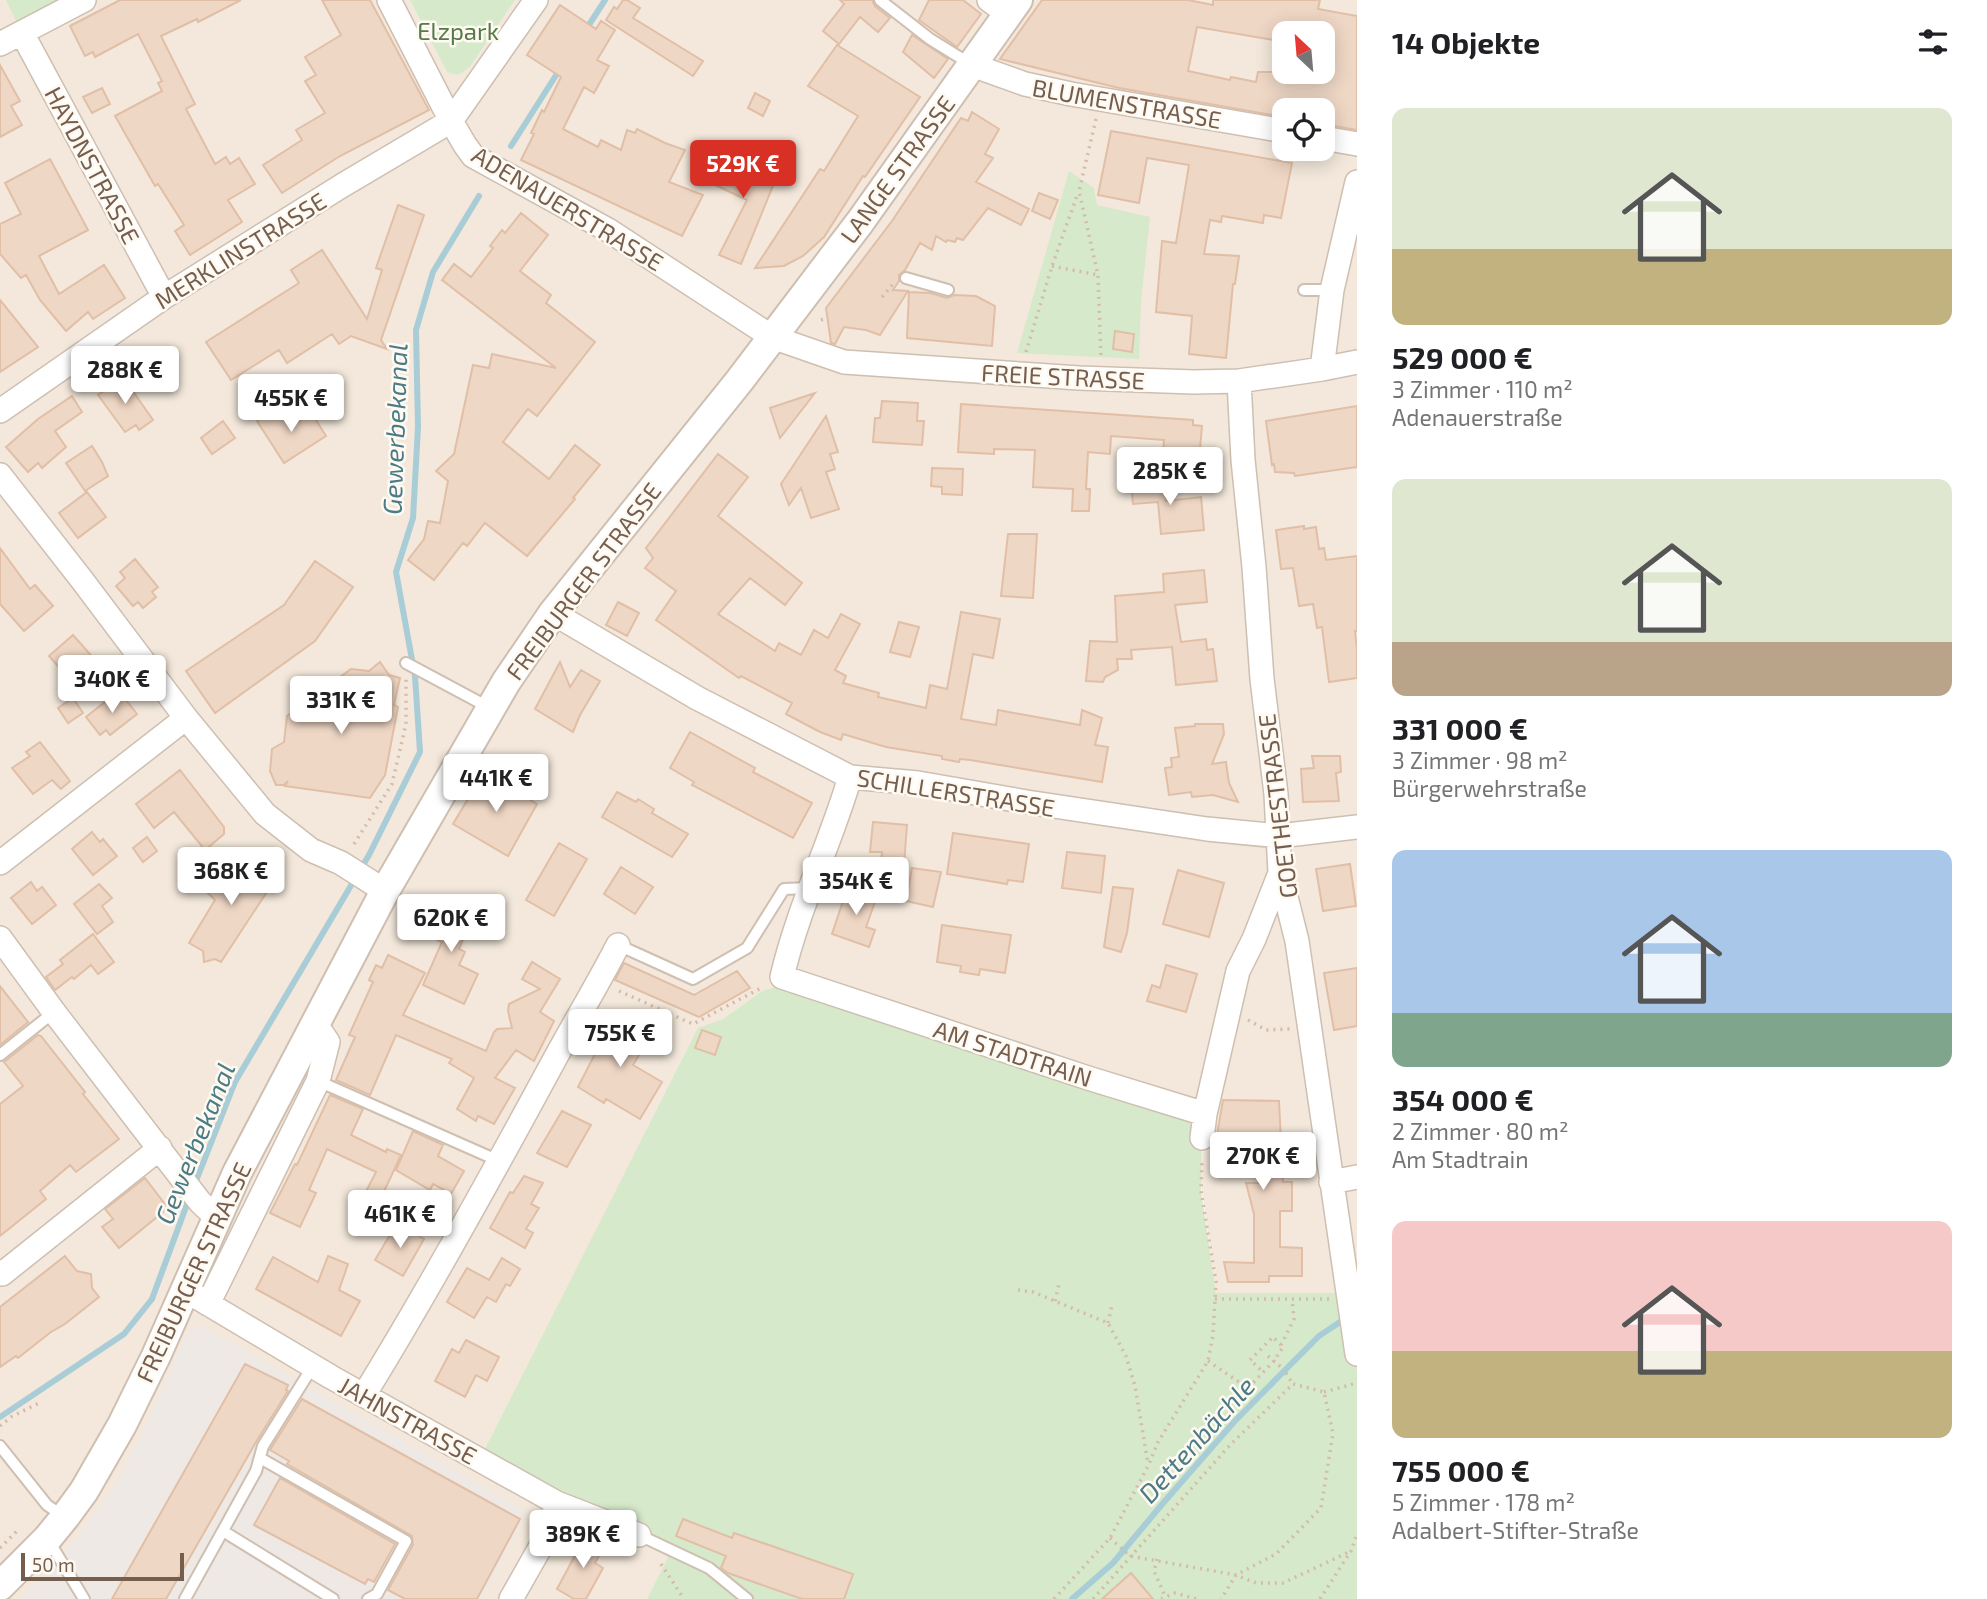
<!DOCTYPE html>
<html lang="de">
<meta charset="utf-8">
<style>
body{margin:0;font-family:"Exo 2",sans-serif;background:#f2f2f2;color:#202124;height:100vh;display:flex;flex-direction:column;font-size:26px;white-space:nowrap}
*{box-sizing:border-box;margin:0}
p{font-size:23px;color:#757577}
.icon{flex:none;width:38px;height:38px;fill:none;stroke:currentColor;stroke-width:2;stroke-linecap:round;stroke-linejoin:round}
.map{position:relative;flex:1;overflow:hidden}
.sheet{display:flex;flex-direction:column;background:#fff;width:630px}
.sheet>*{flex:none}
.needle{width:46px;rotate:334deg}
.buttons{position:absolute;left:1272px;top:21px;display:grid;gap:14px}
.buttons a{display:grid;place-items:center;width:63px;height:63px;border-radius:14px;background:#fff;box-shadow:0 4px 18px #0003;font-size:35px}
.scale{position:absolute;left:21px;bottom:18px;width:163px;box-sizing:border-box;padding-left:7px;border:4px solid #765e4f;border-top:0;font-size:19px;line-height:24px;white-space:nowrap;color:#765e4f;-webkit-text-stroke:5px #fefaf2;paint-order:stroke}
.price{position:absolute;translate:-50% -60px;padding:0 16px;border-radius:7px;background:#fff;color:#222;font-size:23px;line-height:46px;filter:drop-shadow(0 2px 4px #0008)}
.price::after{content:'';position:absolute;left:50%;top:42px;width:21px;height:16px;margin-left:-10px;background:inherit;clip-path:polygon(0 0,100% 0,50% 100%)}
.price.on{background:#d93025;color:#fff}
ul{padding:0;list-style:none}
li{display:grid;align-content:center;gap:14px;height:371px;padding:0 35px}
li span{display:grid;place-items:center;height:217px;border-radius:14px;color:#555}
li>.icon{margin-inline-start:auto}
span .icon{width:126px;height:126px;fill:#fffc;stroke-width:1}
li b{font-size:30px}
h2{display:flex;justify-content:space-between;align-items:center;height:84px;padding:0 35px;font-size:30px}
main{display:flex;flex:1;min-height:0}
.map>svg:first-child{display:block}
.residential{fill:#f3e8db;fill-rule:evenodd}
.industrial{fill:#eee9e4}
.green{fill:#d6e9ca}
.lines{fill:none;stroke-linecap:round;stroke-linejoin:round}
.stream{stroke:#a8cdd6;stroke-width:6}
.building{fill:#efd7c5;stroke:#e1bfa6;stroke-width:2;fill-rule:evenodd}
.service-casing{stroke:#cebfb1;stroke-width:14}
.minor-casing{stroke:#cebfb1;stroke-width:26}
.tertiary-casing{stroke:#cebfb1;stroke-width:32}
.path{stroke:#d5bba8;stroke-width:3.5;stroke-dasharray:2 5;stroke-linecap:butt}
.service{stroke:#fff;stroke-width:10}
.minor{stroke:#fff;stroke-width:23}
.tertiary{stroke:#fff;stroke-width:28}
.labels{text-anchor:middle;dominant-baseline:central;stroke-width:5;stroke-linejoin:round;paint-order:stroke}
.park-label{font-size:24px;fill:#557a48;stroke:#fefaf2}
.street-label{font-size:24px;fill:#765e4f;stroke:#fefaf2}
.water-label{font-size:26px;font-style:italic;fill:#4a7b87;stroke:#fefaf2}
</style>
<main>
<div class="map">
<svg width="1357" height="1599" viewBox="0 0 1357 1599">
<rect width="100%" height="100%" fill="#fcf6ec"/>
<!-- residential -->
<path class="residential" d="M0,0H410L447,72L470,67L515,0H1357V1354L1347,1293H1216L1201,1182L1205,1114L762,991L723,1019L698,1029L668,1550L667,1559L647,1599H0ZM1284,33H1323V72H1284ZM1284,110H1323V149H1284Z"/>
<!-- industrial -->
<path class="industrial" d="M203,1327L527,1512L481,1599H20L77,1538L116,1483L147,1424L188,1331Z"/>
<!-- green -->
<path class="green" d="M6,0H60L17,23Z
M410,0H515L470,67L458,75L447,72Z
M1069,171L1094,188L1097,205L1150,217L1141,301L1139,359L1017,353Z
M774,985L1205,1114L1202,1138L1201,1191L1216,1293H1347L1357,1354V1599H647L667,1559L668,1550L480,1459L698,1028L723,1019L762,991L773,988Z"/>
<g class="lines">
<!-- stream -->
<path class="stream" d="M585,31L605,0
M511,146L560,69
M194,1186L235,1082L369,855L420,752L415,676L396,572L413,518L418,427L416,330L433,272L479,196
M0,1417L124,1334L152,1299L190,1196
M1072,1599L1113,1563L1164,1502L1234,1422L1292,1363L1319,1336L1343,1320L1348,1318"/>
</g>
<!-- building -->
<path class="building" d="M120,0H241L198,22L197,19L161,36L195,104L186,109L215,164L226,157L230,164L239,158L255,184L228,200L242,222L190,255L175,231L184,225L158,184L155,186L115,116L162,91L158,83L162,81L138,34L95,57L93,52L85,56L70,26Z
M322,0H370L429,110L340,156L282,193L263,165L302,140L296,130L325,113L305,81L316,75L305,57L341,35Z
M623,0H627L640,8L633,18L703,61L693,76L606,20L614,7L617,9Z
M840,0H872L875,6L890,18L878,32L860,17L839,44L823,31L844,4Z
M929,0H963L981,14L957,47L919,20Z
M1042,0H1188L1213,5V0H1320L1318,9L1357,16V130L1323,124V110H1284V117L1119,88L1000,59ZM1197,27L1279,41L1281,33H1323V72H1258L1256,82L1231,77L1230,80L1188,71Z
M560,5L596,29L601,21L615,30L597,60L609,66L594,93L584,87L563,129L598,147L601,140L621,150L627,130L635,133L637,129L665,143L685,150L669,182L703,195L682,236L521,160L534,134L531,133L542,110L544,112L561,77L527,55Z
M912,35L948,59L934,78L903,52Z
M837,45L920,97L865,177L863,176L824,237L803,256L784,266L755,268L820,169L824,171L858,116L808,86Z
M0,65L20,101L11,106L22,125L0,137Z
M102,88L110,104L92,113L83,97Z
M755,93L770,101L763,116L748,108Z
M972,112L999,129L985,154L993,158L976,182L1029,209L1021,225L988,208L963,240L957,238L955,242L948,240L946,242L936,236L932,250L920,243L905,270L899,275V281L893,290L908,291L880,335L866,330L844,327L835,344L831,343L826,308L892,221L961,118L968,121Z
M1111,131L1292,163L1281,218L1264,215L1263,223L1222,216L1221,222L1210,220L1204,254L1239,256L1235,284H1233L1226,358L1189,354L1192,316L1156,312L1162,241L1176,243L1189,165L1147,158L1139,203L1098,195Z
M727,151L777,176L741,264L719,255L747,200L709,182L721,159L724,161Z
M50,159L88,230L39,256L59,294L104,265L125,298L93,319L88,312L66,331L40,300L26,275L21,278L0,254V224L21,214L5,183Z
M1039,193L1058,200L1050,219L1032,211Z
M398,205L424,215L381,340L387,349L351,336L339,344L332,334L287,363L279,350L231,380L206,342L299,283L291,270L322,250L367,319L382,270L376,268Z
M521,213L548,235L520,271L551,295L546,303L595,342L537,416L528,409L503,442L549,479L575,445L600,465L573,498L575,499L527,556L485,523L467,546L463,543L434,580L408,560L424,539L428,521L440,523L448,481L436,471L454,454L473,365L489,368L492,354L556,368L442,280L454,264L471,277L493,248L490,246L502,230L505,233Z
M909,292L930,293L947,298L954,295L976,296L995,306L992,346L907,338Z
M0,300L38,347L0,372Z
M1115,331L1134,334L1132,352L1113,349Z
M123,377L153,420L139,430L136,425L125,432L98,395Z
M815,393L780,438L770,408Z
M72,396L82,412L55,431L66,447L42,468L38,463L28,472L6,447L38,419Z
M882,401L918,403L917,421H924L922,445L873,442L875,418H880Z
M961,404L1193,420V425L1202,426L1199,460H1190L1189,467L1162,466L1164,440L1111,436L1110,454L1088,452L1086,489H1090L1089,511H1072L1073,489L1033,487L1035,450L994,449V454L958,452Z
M1357,406V467L1295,476L1294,473L1275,472L1274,464L1272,465L1266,421Z
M278,407L291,426L311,412L326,436L284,463L257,421Z
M826,416L838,452L830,454L835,469L826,472L839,509L811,518L801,488L789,505L781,484Z
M223,421L235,438L212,454L201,438Z
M92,446L102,462L108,476L85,491L66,463Z
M718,454L748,477L718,516L802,583L785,605L750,578L718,614L775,651L779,643L801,655L814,630L828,638L841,614L860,624L835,670L846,676L843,683L879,693L878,697L926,708L930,685L947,689L961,612L1000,619L993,658L973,654L961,719L996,725L998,710L1080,725L1082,710L1102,718L1095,745L1108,747L1102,782L970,760L960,759L959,762L942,759V756L886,747L843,734L841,740L820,732L786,714L792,703L741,676L739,678L656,620L676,591L645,568L653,558L646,548Z
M932,468L963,469L962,495L942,494V487L931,486Z
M1164,478L1166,501L1201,497L1204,530L1161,534L1158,502L1133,504L1131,482Z
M87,492L106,517L78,538L59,513Z
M1304,526V529L1316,527L1319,549L1324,548L1326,560L1357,556V631H1355L1357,649V678L1329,682L1322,627L1317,628L1313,604L1299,606L1293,568L1281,569L1276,530Z
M1008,534H1037L1033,598L1001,596Z
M0,548L30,589L35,585L53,606L24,631L0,604Z
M135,559L158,587L152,592L156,597L143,608L138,602L133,606L116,586L125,578L120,572Z
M315,561L353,587L315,641L215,713L186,671L284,605Z
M1204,570L1207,602L1175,605L1181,642L1206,639L1207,650L1213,649L1217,681L1176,685L1172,647L1131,650L1132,659H1117L1118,670L1105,677L1103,682L1086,681L1090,641L1117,642L1115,596L1164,592L1163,574Z
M618,602L639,613L627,636L606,625Z
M899,622L919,627L910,657L890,652Z
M73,635L96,661L72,682L49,656Z
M380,662L389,675L400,678L394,705L398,707L385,775L370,798L285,786L288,781L284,785H276L270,771L272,749L284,742L287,716L351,669L369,671Z
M560,662L570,687L581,670L600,681L580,715L573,732L535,709Z
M119,691L137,714L110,735L106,730L100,735L86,717Z
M73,698L83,713L68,723L58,708Z
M1195,724H1223L1224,734L1212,764L1226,762L1229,783L1238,802L1213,795L1192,797L1191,792L1169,795L1165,768L1172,767L1171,758L1179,757L1175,728L1195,726Z
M690,732L755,768L753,772L812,803L793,838L692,785L694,782L670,768Z
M40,742L70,781L61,789L52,780L33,794L12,768L30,756L26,752Z
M1312,756H1340L1341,772L1336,773L1339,801L1303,802L1301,769L1314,768Z
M180,770L224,827V834L205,850L174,812L154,828L136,804Z
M497,772L512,781L508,787L537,804L508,856L453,824L481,777L490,783Z
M617,792L636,802L638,799L654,809L652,813L688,834L672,857L602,817Z
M873,822L907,825L904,864L881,862L882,852H870Z
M92,832L100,842L103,839L117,856L93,875L72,849Z
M953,833L1029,844L1023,882L1008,880L1007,884L947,874Z
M147,837L157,851L143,862L133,848Z
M559,843L587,859L554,916L526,900Z
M1067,852L1105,856L1101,893L1062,888Z
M241,856L259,865L268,862L270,874L276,878L221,962L215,959L204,962L203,951L189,943L215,900L190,876L193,872L222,887Z
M1350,864L1356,906L1323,911L1316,869Z
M621,867L653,887L635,914L604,894Z
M912,868L941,872L933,907L906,901Z
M1178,870L1224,883L1209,937L1163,924Z
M31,882L37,891L42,887L56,905L32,924L11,898Z
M99,884L112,898L102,906L113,922L97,934L74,904Z
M848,886L877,896L866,927L875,930L869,947L832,934Z
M1113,887L1133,889L1127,933L1121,952L1104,947Z
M451,901L475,911L459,949L465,952L459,965L478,974L464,1004L423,985L442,942L437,940L439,938L426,932L433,914L443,919Z
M942,925L1011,935L1005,973L980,969L979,975L960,972L961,966L937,962Z
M93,934L114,962L98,974L91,965L74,979L72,977L55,990L46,977L63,964L60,960Z
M388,955L425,973L403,1015L486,1051L494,1032L497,1029L512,1028L508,1011L509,1004L540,989L522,979L532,962L560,979L540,1012L554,1021L534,1061L516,1050L495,1078L515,1088L494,1124L478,1116L476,1121L457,1109L474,1078L449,1063L452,1059L396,1035L370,1095L336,1080L355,1037L349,1035L373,982L369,980L376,965L382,968Z
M624,963L694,995L737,971L750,988L699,1017L615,980Z
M1166,965L1197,974L1186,1012L1147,1001L1152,985L1160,988Z
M1357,968V1026L1334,1030L1324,973Z
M0,986L28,1022L0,1045Z
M618,1011L645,1027L631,1050L639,1055L633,1065L662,1082L640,1119L606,1099L604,1103L578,1087L598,1048L596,1047Z
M702,1030L721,1037L715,1055L695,1048Z
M38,1035L41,1036L85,1092L83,1094L119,1139L76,1172L70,1165L40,1191L46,1199L0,1236V1104L23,1086L4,1062Z
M330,1095L363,1109L351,1135L386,1152L387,1149L401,1155L380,1200L384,1202L374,1222L355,1213L376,1172L327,1149L309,1190L316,1193L300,1227L270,1213L295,1164L297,1165Z
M1223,1100L1279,1101L1283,1182H1292V1211H1280V1247L1302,1248V1276H1269V1282H1228L1224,1262L1254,1263V1214L1246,1183H1259L1258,1145V1136L1217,1135Z
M562,1111L591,1125L567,1167L537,1153Z
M413,1131L443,1145L438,1156L464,1171L451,1194L433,1184L430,1190L396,1170Z
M524,1176L543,1183L531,1204L539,1208L526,1229L533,1233L525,1248L490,1228L510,1192L513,1193Z
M145,1178L168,1208L119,1248L102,1227L113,1219L105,1209Z
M397,1223L424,1239L403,1276L375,1260Z
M65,1256L77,1271L91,1274L92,1288L99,1297L65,1324L51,1332L18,1358L16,1356L0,1367V1307Z
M328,1256L348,1264L339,1290L360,1301L341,1336L256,1289L273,1257L318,1282Z
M502,1258L520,1269L510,1286L506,1284L496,1302L487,1297L474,1318L447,1302L467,1268L489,1280Z
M466,1340L499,1357L487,1381L476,1375L465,1397L435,1381L452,1349L459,1353Z
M245,1364L288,1385L286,1390L288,1391L256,1442L166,1599H112Z
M302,1399L520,1519L477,1599H405L388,1590L413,1545L412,1536L287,1464L289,1461L270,1450Z
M280,1478L395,1544L374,1582L368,1579L365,1584L254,1525Z
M683,1519L732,1538L734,1533L853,1574L844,1599H802L728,1573L721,1568L726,1556L676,1536Z
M586,1535L605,1545L595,1563L603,1568L586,1599H574L557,1589Z
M1131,1573L1153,1599H1102Z"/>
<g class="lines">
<defs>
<path id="service" d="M880,0L930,39L972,65
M906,278L948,290
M1304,290H1332
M406,663L490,708
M618,945L693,979L747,948L784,889L809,888
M0,1055L54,1012
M318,1081L499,1161
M0,1446L47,1505L63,1516
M260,1458L406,1541L377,1594L368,1599
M223,1531L333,1599
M639,1535L709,1568L747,1599
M49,1541L84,1599
M185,1599L256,1471L263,1446L313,1366"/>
<path id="minor" d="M389,0L451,121L465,145L473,156L608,230L772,337L844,362L1079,378L1194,382L1239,381L1322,369L1357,362
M989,0L1008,14
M22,33L164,297
M0,44L84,0
M972,65L1025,84L1071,94L1284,131
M1323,138L1357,144
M1322,369L1332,290L1357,182
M1239,381L1243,460L1254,567L1262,679L1276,794L1280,873L1297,941L1357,1354
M0,411L164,297L343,185L451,121L536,0
M0,475L82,580L186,718L265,814L311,850L341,863L385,891
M553,613L697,698L850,777L918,783L1027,802L1207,829L1279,836L1357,827
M850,777C830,845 798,908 782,977L1088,1078L1205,1114L1238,971L1254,939L1280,873
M0,863L186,718
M0,938L54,1012L200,1202L216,1217
M1202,1138L1205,1114
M1331,1182L1357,1177
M0,1272L2,1274L160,1148
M185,1290L331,1377L557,1503L639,1535
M208,1304L318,1081L328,1042L315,1023
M364,1395C430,1288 491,1177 551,1066C573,1025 597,986 618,945
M511,1599L545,1539L557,1503"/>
<path id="tertiary" d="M0,1586L47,1539L65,1517L84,1491L122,1425L156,1356L237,1173L385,891L506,682L553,613L740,380L860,222L1018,0"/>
</defs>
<!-- service casing -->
<use href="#service" class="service-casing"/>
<!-- minor casing -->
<use href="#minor" class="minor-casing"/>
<!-- tertiary casing -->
<use href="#tertiary" class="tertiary-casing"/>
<!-- path -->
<path class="path" d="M1096,119L1079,191L1098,275L1101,359
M1052,266L1098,275
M882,297L893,284
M821,320L828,318
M1026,352L1052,266L1078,193
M354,844L392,784L406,724V679
M619,991L693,1024L763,987
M1248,1020L1266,1030L1290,1029
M1018,1290L1033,1292L1108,1323L1126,1356L1135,1386L1148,1464
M1215,1299H1329
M1055,1301L1059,1284
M1108,1323L1112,1305
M1281,1345L1294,1319L1292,1299
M1268,1356L1281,1367
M1208,1361L1248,1388L1274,1361L1283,1347L1273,1337L1250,1360L1262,1371
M1286,1373L1292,1383
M1324,1392L1357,1383
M0,1426L11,1417L39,1403
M1110,1538L1130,1556L1236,1575L1256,1583H1283L1351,1551
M0,1548L19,1529
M1157,1559L1154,1571L1165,1596
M661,1564L682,1596L681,1599
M1054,1599L1110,1538L1148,1466L1158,1442L1208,1361L1213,1335L1216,1282L1201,1191L1202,1160
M1093,1599L1230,1445L1293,1384L1324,1392L1333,1433L1321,1508L1276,1554L1236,1575L1221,1599
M1161,1599L1175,1593L1197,1599
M1320,1599L1351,1551L1357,1534"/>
<!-- service -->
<use href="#service" class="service"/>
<!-- minor -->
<use href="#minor" class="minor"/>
<!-- tertiary -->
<use href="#tertiary" class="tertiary"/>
</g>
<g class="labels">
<!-- park labels -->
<g class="park-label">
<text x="458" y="30">Elzpark</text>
</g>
<!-- street labels -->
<g class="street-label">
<text transform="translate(1127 103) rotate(10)">BLUMENSTRASSE</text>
<text transform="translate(93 165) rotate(62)">HAYDNSTRASSE</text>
<text transform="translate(897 169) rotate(-54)">LANGE STRASSE</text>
<text transform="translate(568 208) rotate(31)">ADENAUERSTRASSE</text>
<text transform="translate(240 250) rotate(-32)">MERKLINSTRASSE</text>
<text transform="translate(1063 376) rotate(3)">FREIE STRASSE</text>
<text transform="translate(583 581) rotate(-53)">FREIBURGER STRASSE</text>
<text transform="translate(956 792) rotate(9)">SCHILLERSTRASSE</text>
<text transform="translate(1277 806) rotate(-97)">GOETHESTRASSE</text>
<text transform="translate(1013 1053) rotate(18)">AM STADTRAIN</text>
<text transform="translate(193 1272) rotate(-65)">FREIBURGER STRASSE</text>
<text transform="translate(408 1420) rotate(29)">JAHNSTRASSE</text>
</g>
<!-- water labels -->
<g class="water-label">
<text transform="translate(394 429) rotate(-88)">Gewerbekanal</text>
<text transform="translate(194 1143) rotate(-68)">Gewerbekanal</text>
<text transform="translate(1196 1439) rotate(-48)">Dettenbächle</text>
</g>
</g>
</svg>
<div class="buttons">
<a><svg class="needle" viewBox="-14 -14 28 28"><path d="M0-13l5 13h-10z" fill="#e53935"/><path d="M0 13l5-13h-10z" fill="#757577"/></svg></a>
<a><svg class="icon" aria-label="locate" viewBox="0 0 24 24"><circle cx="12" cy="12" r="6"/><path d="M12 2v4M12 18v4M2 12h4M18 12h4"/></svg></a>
</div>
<div class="scale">50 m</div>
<b class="price on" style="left:743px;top:200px">529K €</b>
<b class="price" style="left:125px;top:406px">288K €</b>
<b class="price" style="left:291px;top:434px">455K €</b>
<b class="price" style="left:1170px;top:507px">285K €</b>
<b class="price" style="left:112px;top:715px">340K €</b>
<b class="price" style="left:341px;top:736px">331K €</b>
<b class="price" style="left:496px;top:814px">441K €</b>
<b class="price" style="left:231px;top:907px">368K €</b>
<b class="price" style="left:856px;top:917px">354K €</b>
<b class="price" style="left:451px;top:954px">620K €</b>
<b class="price" style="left:620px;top:1069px">755K €</b>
<b class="price" style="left:1263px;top:1192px">270K €</b>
<b class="price" style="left:400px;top:1250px">461K €</b>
<b class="price" style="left:583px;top:1570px">389K €</b>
</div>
<section class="sheet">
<h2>14 Objekte<svg class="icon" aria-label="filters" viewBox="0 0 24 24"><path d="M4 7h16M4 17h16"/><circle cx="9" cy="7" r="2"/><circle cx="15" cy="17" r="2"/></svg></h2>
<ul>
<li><span style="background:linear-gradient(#dfe7d0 65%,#c2b280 0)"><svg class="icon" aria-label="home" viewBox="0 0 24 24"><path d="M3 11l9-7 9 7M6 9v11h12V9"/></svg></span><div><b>529 000 €</b><p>3 Zimmer · 110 m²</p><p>Adenauerstraße</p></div></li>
<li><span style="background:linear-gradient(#dfe7d0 75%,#b9a48a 0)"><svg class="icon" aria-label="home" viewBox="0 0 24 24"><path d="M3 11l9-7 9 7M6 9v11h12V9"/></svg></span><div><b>331 000 €</b><p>3 Zimmer · 98 m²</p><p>Bürgerwehrstraße</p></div></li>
<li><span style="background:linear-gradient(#a9c7e8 75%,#7fa58c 0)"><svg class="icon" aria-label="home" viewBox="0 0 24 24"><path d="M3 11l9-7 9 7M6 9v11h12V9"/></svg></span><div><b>354 000 €</b><p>2 Zimmer · 80 m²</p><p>Am Stadtrain</p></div></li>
<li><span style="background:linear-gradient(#f6c9c9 60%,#c2b280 0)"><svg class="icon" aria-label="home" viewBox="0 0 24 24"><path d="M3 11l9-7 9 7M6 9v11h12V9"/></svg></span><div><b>755 000 €</b><p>5 Zimmer · 178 m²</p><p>Adalbert-Stifter-Straße</p></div></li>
</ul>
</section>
</main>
